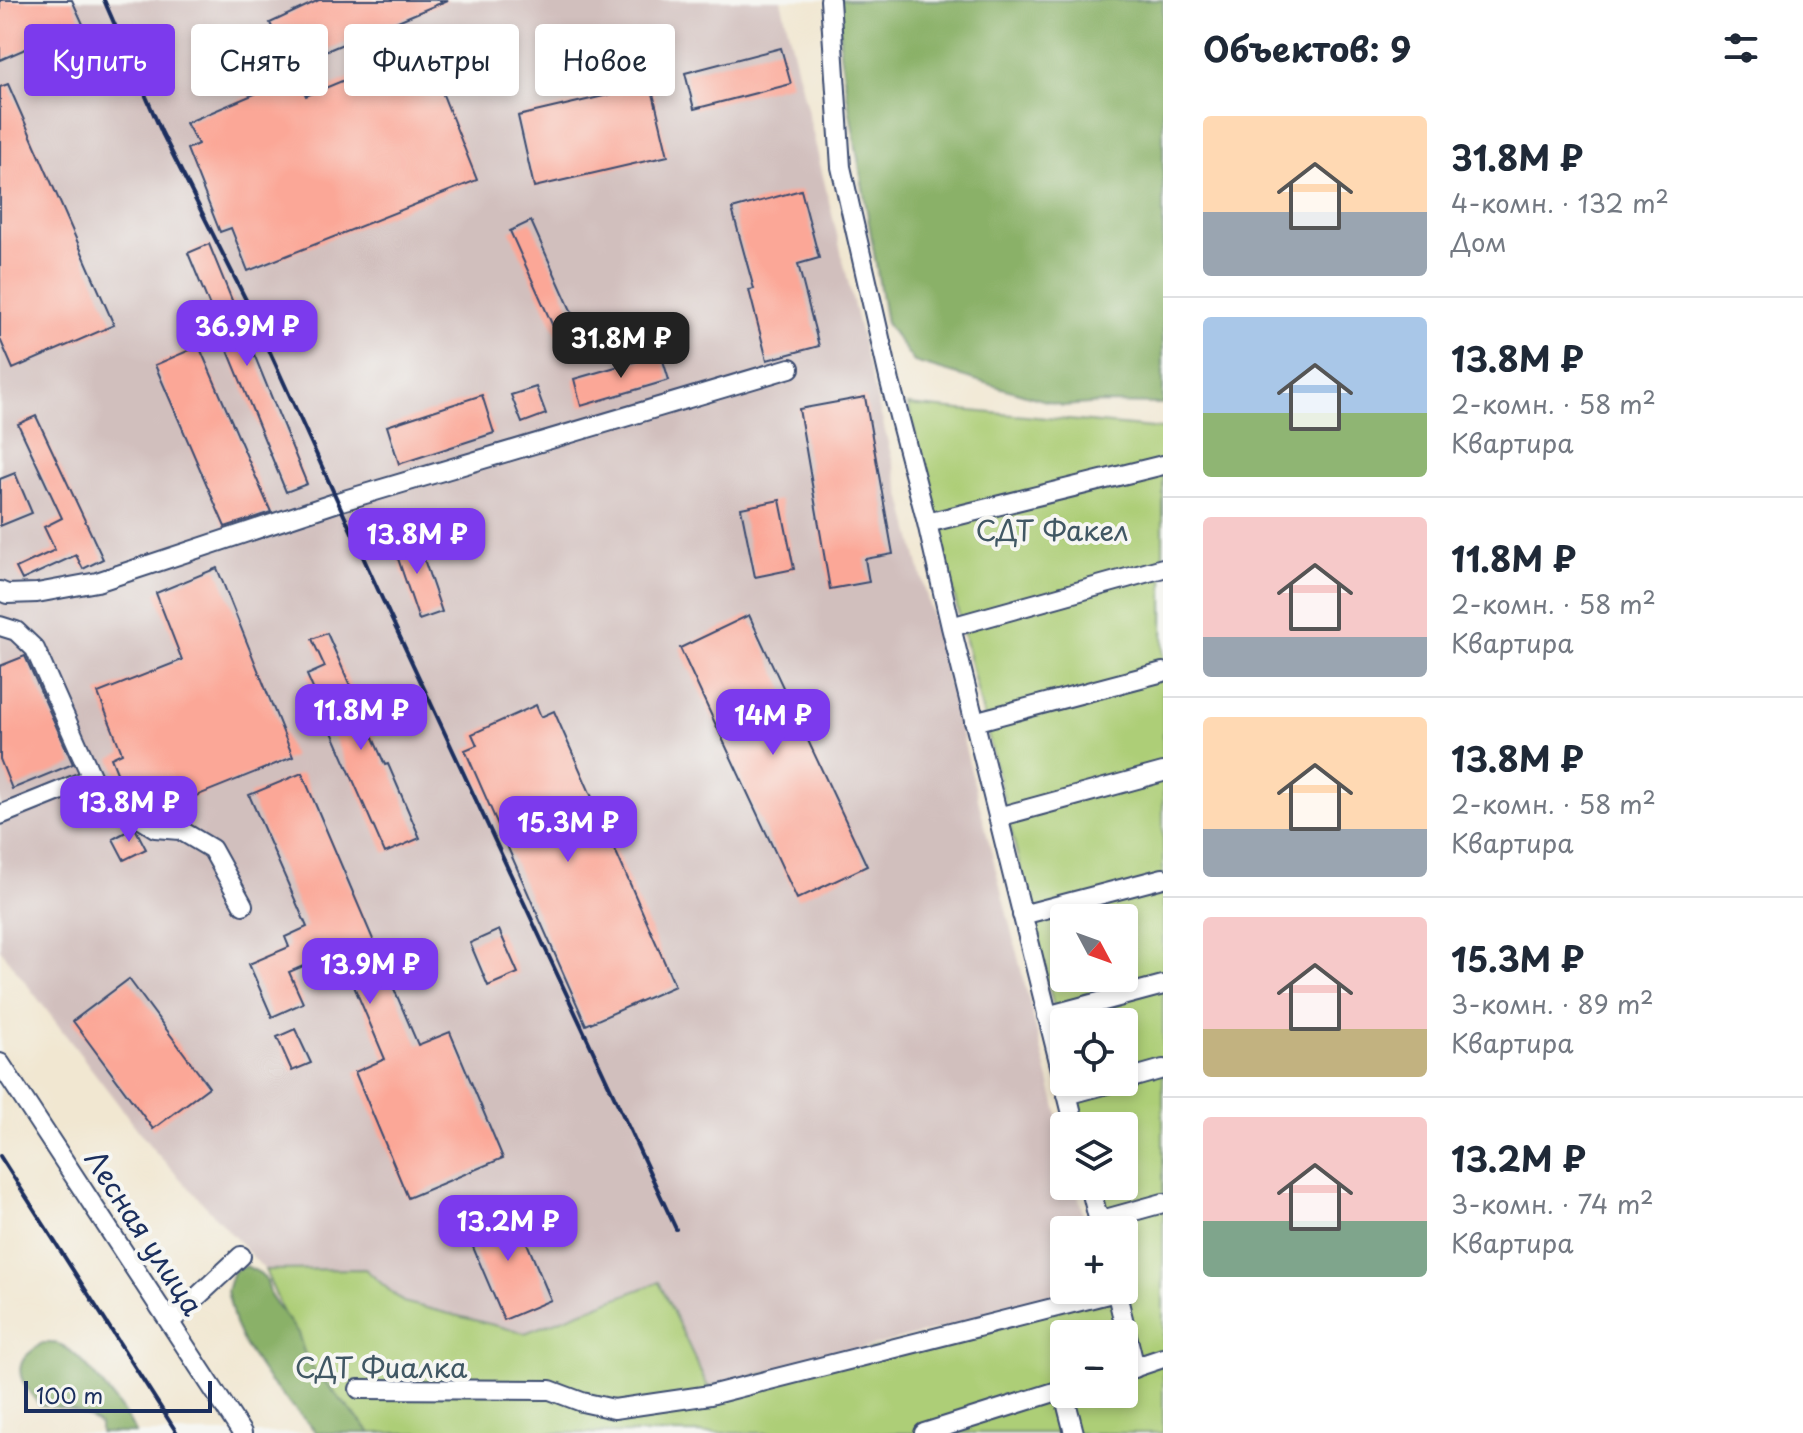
<!DOCTYPE html>
<html lang="ru">
<meta charset="utf-8">
<style>
body{margin:0;font-family:"Playpen Sans",sans-serif;background:#f6f6f7;color:#1f2937;height:100vh;display:flex;flex-direction:column;font-size:30px;white-space:nowrap}
*{box-sizing:border-box;margin:0}
p{font-size:26px;color:#747a83}
.icon{flex:none;width:44px;height:44px;fill:none;stroke:currentColor;stroke-width:2;stroke-linecap:round;stroke-linejoin:round}
.map{position:relative;flex:1;overflow:hidden}
.side{display:flex;flex-direction:column;background:#fff;width:640px}
.side>*{flex:none}
.guide{position:absolute;left:24px;top:24px;width:760px;height:72px;display:flex;gap:16px}
.needle{width:52px;rotate:131deg}
.controls{position:absolute;left:1050px;top:904px;display:grid;gap:16px}
.controls a{display:grid;place-items:center;width:88px;height:88px;border-radius:8px;background:#fff;box-shadow:0 4px 12px #0003;font-size:40px}
.scale{position:absolute;left:24px;bottom:20px;width:188px;box-sizing:border-box;padding-left:8px;border:4px solid #1b2f5e;border-top:0;font-size:22px;line-height:28px;white-space:nowrap;color:#1b2f5e;-webkit-text-stroke:6px #f6f6f2;paint-order:stroke}
.price{position:absolute;translate:-50% -68px;padding:0 18px;border-radius:16px;background:#7c3aed;color:#fff;font-size:26px;line-height:52px;filter:drop-shadow(0 2px 4px #0008)}
.price::after{content:'';position:absolute;left:50%;top:48px;width:24px;height:18px;margin-left:-12px;background:inherit;clip-path:polygon(0 0,100% 0,50% 100%)}
.price.current{background:#222;color:#fff}
ul{padding:0;list-style:none}
li{display:flex;align-items:center;gap:24px;height:200px;padding:0 40px}
li+li{border-top:2px solid #e0e1e3}
li span{display:grid;place-items:center;flex:none;width:224px;height:160px;border-radius:8px;color:#555}
li>.icon{margin-inline-start:auto}
span .icon{width:96px;height:96px;fill:#fffc;stroke-width:1}
li b{font-size:34px}
h2{display:flex;justify-content:space-between;align-items:center;height:96px;padding:0 40px;font-size:34px}
.tag{padding:0 28px;border-radius:8px;background:#fff;box-shadow:0 4px 12px #0003;font-size:28px;line-height:72px}
.tag.current{background:#7c3aed;color:#fff}
main{display:flex;flex:1;min-height:0}
.map>svg:first-child{display:block}
.industrial{fill:#d1bfbd}
.green{fill:#adce77;stroke:#647e6a;stroke-width:2;fill-rule:evenodd}
.forest{fill:#8ab168;stroke:#527063;stroke-width:2}
.building{fill:#fba797}
.lines{fill:none;stroke-linecap:round;stroke-linejoin:round}
.minor-casing{stroke:#3b4b6f;stroke-width:22}
.minor{stroke:#fff;stroke-width:18}
.rail{stroke:#1b2f5e;stroke-width:4}
.labels{text-anchor:middle;dominant-baseline:central;stroke-width:8;stroke-linejoin:round;paint-order:stroke}
.park-label{font-size:28px;fill:#405764;stroke:#f6f6f2}
.street-label{font-size:28px;fill:#1b2f5e;stroke:#f6f6f2}
</style>
<main>
<div class="map">
<svg width="1163" height="1433" viewBox="0 0 1163 1433">
<rect width="100%" height="100%" fill="#f6f6f2"/>
<filter id="ink" filterUnits="userSpaceOnUse"><feTurbulence type="fractalNoise" baseFrequency=".0125" numOctaves="2"/><feDisplacementMap in="SourceGraphic" scale="16" xChannelSelector="R" yChannelSelector="G"/><feConvolveMatrix kernelMatrix="1 2 1 2 8 2 1 2 1" color-interpolation-filters="sRGB"/></filter>
<filter id="wash" filterUnits="userSpaceOnUse"><feTurbulence type="fractalNoise" baseFrequency=".006" numOctaves="4" result="noise"/><feDisplacementMap in="SourceGraphic" scale="32" xChannelSelector="R" yChannelSelector="G"/><feGaussianBlur stdDeviation="1.8" result="paint"/><feColorMatrix in="noise" values="0 0 0 0 0 0 0 0 0 0 0 0 0 0 0 0 0 1.4 0 .05"/><feComposite in="paint" operator="in"/></filter>
<g filter="url(#wash)">
<rect width="100%" height="100%" fill="#f1e7d1"/>
<!-- industrial -->
<path class="industrial" d="M0,0H781L864,348L1064,1139V1186H1076L1087,1230H1064V1290H1096L707,1387L659,1282L525,1333L403,1302L364,1269L265,1270L151,1147L0,949Z"/>
<!-- green -->
<path class="green" d="M908,405L1163,429V1433H345L313,1384L265,1270L365,1269L403,1302L525,1333L659,1282L708,1387L1124,1290V1230H1108L1097,1186H1124V1126H1083L1072,1082H1124V1022H1064V1049ZM1064,918H1124V978H1064ZM1064,1334H1124V1394H1064Z"/>
<!-- forest -->
<path class="forest" d="M839,0H1163V404L1102,403L1063,406L914,362L886,323L840,53Z
M246,1266L258,1272L267,1281L271,1297L298,1333L304,1352L314,1370L371,1433H317L269,1381L245,1346L235,1324L227,1291L233,1271Z
M42,1343C49,1343 56,1342 61,1345C83,1355 124,1411 136,1433H100V1425C81,1410 64,1408 40,1405C29,1392 11,1374 26,1356C30,1352 37,1347 42,1343Z"/>
<g id="blocks">
<!-- building -->
<path class="building" d="M0,0H72L83,24L0,60Z
M319,0H448L331,49L306,56L284,52L270,23Z
M424,47L477,180L248,271L231,228L220,232L187,149L198,144L186,123L297,76L306,96Z
M781,48L791,84L694,109L685,73Z
M8,84L114,325L13,369L0,339V87Z
M651,85L668,156L534,187L518,116Z
M801,190L819,258L798,264L819,346L767,360L749,290L754,289L732,209Z
M531,221L586,344L565,353L510,231Z
M209,244L307,484L286,492L188,253Z
M199,346L271,512L225,527L155,365Z
M661,354L669,380L581,406L574,379Z
M536,387L546,414L522,423L511,395Z
M482,395L494,433L399,464L387,426Z
M865,397L893,554L865,559L869,582L830,589L799,409Z
M36,416L103,559L83,569L76,555L22,580L16,568L55,550L44,527L62,518L18,424Z
M15,473L32,513L0,526V479Z
M780,500L794,569L755,577L741,508Z
M415,533L442,612L419,620L392,541Z
M217,568L293,757L154,813L143,806L137,791L126,795L111,758L122,753L98,693L182,660L156,593Z
M749,615L867,866L797,899L680,648Z
M327,633L385,765L388,764L420,838L385,853L307,675L325,667L312,639Z
M25,656L73,764L12,789L0,759V666Z
M536,705L541,717L554,711L675,986L586,1025L465,750L477,745L472,734Z
M302,773L418,1045L450,1032L503,1158L408,1198L355,1072L385,1059L339,951L289,972L303,1003L272,1017L249,964L289,947L285,937L307,927L249,795Z
M133,828L136,830L146,849L124,860L113,839Z
M499,930L518,973L488,986L470,943Z
M129,979L209,1087L153,1129L73,1021Z
M295,1029L311,1063L292,1071L277,1037Z
M511,1205L551,1300L504,1320L464,1226Z"/>
</g>
</g>
<g filter="url(#ink)">
<use href="#blocks" fill-opacity="0" stroke="#3b4b6f" stroke-width="2"/>
<g class="lines">
<defs>
<path id="minor" d="M830,0L841,167L890,382L927,523L951,627L1075,1126
M927,523L1163,465
M0,591L7,594L37,593L97,582L338,502L790,368
M0,626L16,631L35,649L92,778L106,797L155,828L180,830L212,849L243,905
M951,627L1163,568
M974,722L1163,672
M0,815L92,778
M998,817L1163,772
M1022,915L1163,878
M1047,1016L1163,985
M0,1063L242,1433
M1124,1080L1163,1069
M1067,1095L1115,1082
M1090,1186L1101,1230
M1098,1221L1163,1203
M1116,1290L1135,1368
M170,1322L241,1256
M1124,1371L1163,1358
M359,1389L550,1390L582,1402L614,1409L710,1395L1116,1292
M1063,1390L1074,1433
M924,1433L1064,1389"/>
</defs>
<!-- minor casing -->
<use href="#minor" class="minor-casing"/>
<!-- minor -->
<use href="#minor" class="minor"/>
<!-- rail -->
<path class="rail" d="M104,0L162,133L249,306L379,592L676,1229
M0,1156L177,1433"/>
</g>
</g>
<g class="labels">
<!-- park labels -->
<g class="park-label">
<text x="1052" y="529">СДТ Факел</text>
<text x="381" y="1366">СДТ Фиалка</text>
</g>
<!-- street labels -->
<g class="street-label">
<text transform="translate(145 1232) rotate(57)">Лесная улица</text>
</g>
</g>
</svg>
<div class="controls">
<a><svg class="needle" viewBox="-14 -14 28 28"><path d="M0-13l5 13h-10z" fill="#e53935"/><path d="M0 13l5-13h-10z" fill="#747a83"/></svg></a>
<a><svg class="icon" aria-label="locate" viewBox="0 0 24 24"><circle cx="12" cy="12" r="6"/><path d="M12 2v4M12 18v4M2 12h4M18 12h4"/></svg></a>
<a><svg class="icon" aria-label="layers" viewBox="0 0 24 24"><path d="M12 4l9 5-9 5-9-5zM3 14l9 5 9-5"/></svg></a>
<a>+</a>
<a>−</a>
</div>
<div class="scale">100 m</div>
<b class="price" style="left:247px;top:368px">36.9M ₽</b>
<b class="price current" style="left:621px;top:380px">31.8M ₽</b>
<b class="price" style="left:417px;top:576px">13.8M ₽</b>
<b class="price" style="left:361px;top:752px">11.8M ₽</b>
<b class="price" style="left:773px;top:757px">14M ₽</b>
<b class="price" style="left:129px;top:844px">13.8M ₽</b>
<b class="price" style="left:568px;top:864px">15.3M ₽</b>
<b class="price" style="left:370px;top:1006px">13.9M ₽</b>
<b class="price" style="left:508px;top:1263px">13.2M ₽</b>
<div class="guide">
<a class="tag current">Купить</a>
<a class="tag">Снять</a>
<a class="tag">Фильтры</a>
<a class="tag">Новое</a>
</div>
</div>
<section class="side">
<h2>Объектов: 9<svg class="icon" aria-label="filters" viewBox="0 0 24 24"><path d="M4 7h16M4 17h16"/><circle cx="9" cy="7" r="2"/><circle cx="15" cy="17" r="2"/></svg></h2>
<ul>
<li><span style="background:linear-gradient(#ffd9b3 60%,#9aa5b1 0)"><svg class="icon" aria-label="home" viewBox="0 0 24 24"><path d="M3 11l9-7 9 7M6 9v11h12V9"/></svg></span><div><b>31.8M ₽</b><p>4-комн. · 132 m²</p><p>Дом</p></div></li>
<li><span style="background:linear-gradient(#a9c7e8 60%,#8fb573 0)"><svg class="icon" aria-label="home" viewBox="0 0 24 24"><path d="M3 11l9-7 9 7M6 9v11h12V9"/></svg></span><div><b>13.8M ₽</b><p>2-комн. · 58 m²</p><p>Квартира</p></div></li>
<li><span style="background:linear-gradient(#f6c9c9 75%,#9aa5b1 0)"><svg class="icon" aria-label="home" viewBox="0 0 24 24"><path d="M3 11l9-7 9 7M6 9v11h12V9"/></svg></span><div><b>11.8M ₽</b><p>2-комн. · 58 m²</p><p>Квартира</p></div></li>
<li><span style="background:linear-gradient(#ffd9b3 70%,#9aa5b1 0)"><svg class="icon" aria-label="home" viewBox="0 0 24 24"><path d="M3 11l9-7 9 7M6 9v11h12V9"/></svg></span><div><b>13.8M ₽</b><p>2-комн. · 58 m²</p><p>Квартира</p></div></li>
<li><span style="background:linear-gradient(#f6c9c9 70%,#c2b280 0)"><svg class="icon" aria-label="home" viewBox="0 0 24 24"><path d="M3 11l9-7 9 7M6 9v11h12V9"/></svg></span><div><b>15.3M ₽</b><p>3-комн. · 89 m²</p><p>Квартира</p></div></li>
<li><span style="background:linear-gradient(#f6c9c9 65%,#7fa58c 0)"><svg class="icon" aria-label="home" viewBox="0 0 24 24"><path d="M3 11l9-7 9 7M6 9v11h12V9"/></svg></span><div><b>13.2M ₽</b><p>3-комн. · 74 m²</p><p>Квартира</p></div></li>
</ul>
</section>
</main>
